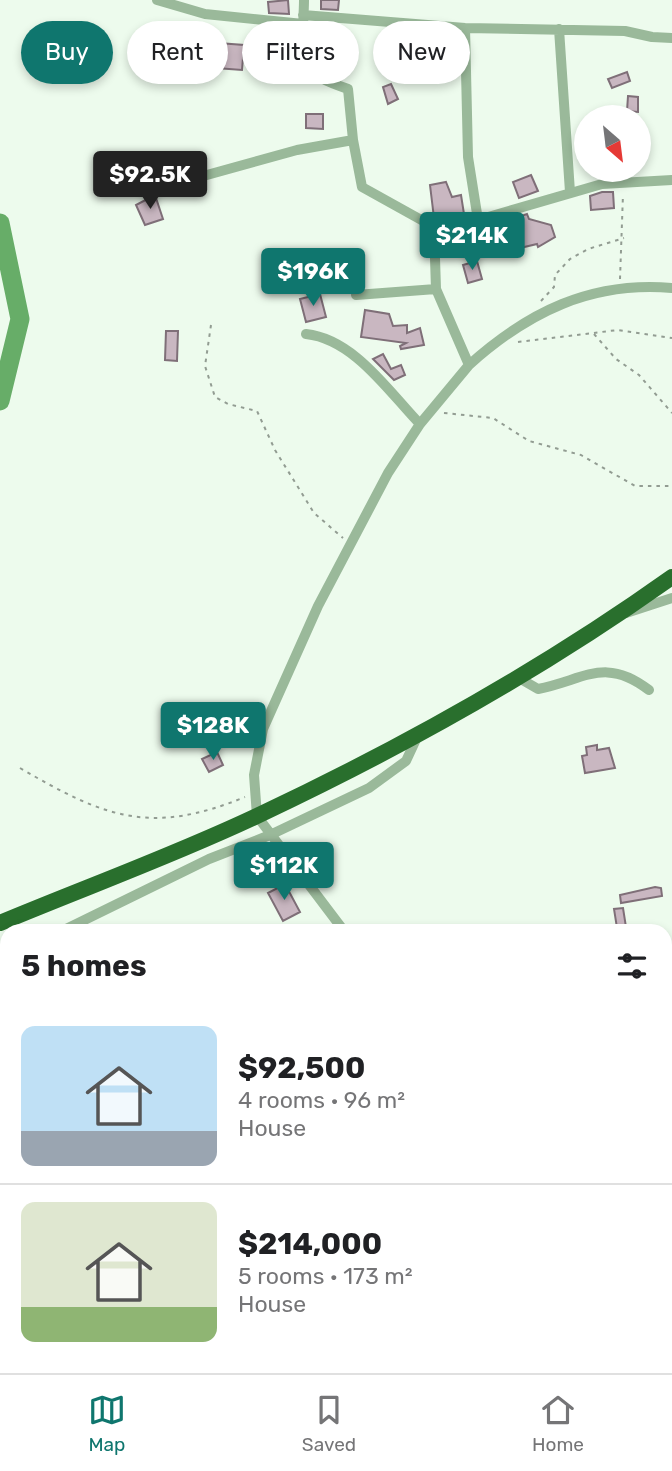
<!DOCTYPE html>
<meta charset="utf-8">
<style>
body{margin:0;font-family:Rubik,sans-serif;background:#f6f6f6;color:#202124;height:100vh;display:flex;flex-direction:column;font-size:26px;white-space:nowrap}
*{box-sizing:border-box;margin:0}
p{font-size:23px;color:#757577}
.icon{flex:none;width:38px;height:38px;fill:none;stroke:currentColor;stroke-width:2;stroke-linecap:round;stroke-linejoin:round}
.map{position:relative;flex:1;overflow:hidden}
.side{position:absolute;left:0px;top:924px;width:672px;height:450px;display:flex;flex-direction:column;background:#fff;border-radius:21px 21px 0 0;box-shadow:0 4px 10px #0003}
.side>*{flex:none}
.hud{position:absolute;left:21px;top:21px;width:630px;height:63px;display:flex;gap:14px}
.needle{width:46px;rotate:152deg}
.tools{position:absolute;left:574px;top:105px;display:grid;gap:14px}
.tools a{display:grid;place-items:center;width:77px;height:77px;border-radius:50%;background:#fff;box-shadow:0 4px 10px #0003;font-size:35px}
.price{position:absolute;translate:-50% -60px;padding:0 16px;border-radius:7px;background:#0f766e;color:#fff;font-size:23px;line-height:46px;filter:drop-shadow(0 2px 4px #0008)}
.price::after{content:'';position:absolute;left:50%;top:42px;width:21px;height:16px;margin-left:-10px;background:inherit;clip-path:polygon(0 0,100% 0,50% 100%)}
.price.current{background:#222;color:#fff}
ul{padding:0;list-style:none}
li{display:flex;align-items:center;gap:21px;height:175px;padding:0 21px}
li+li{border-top:2px solid #e0e0e0}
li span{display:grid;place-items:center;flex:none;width:196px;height:140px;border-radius:14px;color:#555}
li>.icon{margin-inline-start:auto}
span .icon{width:84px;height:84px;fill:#fffc;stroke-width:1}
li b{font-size:30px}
h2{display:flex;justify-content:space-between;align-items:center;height:84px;padding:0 21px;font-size:30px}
.chip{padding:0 24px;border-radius:32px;background:#fff;box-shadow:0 4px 10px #0003;font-size:24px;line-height:63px}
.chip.current{background:#0f766e;color:#fff}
.tabs{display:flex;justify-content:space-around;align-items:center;height:98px;border-top:2px solid #e0e0e0;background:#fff;font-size:19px;color:#757577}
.tabs a{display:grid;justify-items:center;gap:4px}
.tabs .current{color:#0f766e}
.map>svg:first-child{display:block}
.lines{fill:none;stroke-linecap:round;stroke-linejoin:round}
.river{stroke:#67ad68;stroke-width:19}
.building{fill:#c9b7c1;stroke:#7f6f78;stroke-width:2}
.path{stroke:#929c92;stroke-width:2;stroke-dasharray:3.5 5;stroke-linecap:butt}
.minor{stroke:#9ab99a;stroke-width:10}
.highway{stroke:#296f2d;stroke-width:16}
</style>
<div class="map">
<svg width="672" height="1373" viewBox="0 0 672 1373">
<rect width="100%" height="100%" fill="#edfbed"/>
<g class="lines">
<!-- river -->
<path class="river" d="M0,223L20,319L0,401
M0,1281L7,1316
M16,1367L17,1373"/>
</g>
<!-- building -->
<path class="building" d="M288,0L289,14L269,13L268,2Z
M321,0H339L338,10L321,9Z
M218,43L244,45L242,70L216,68Z
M627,72L630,81L612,88L608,79Z
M391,84L398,99L388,104L383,87Z
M628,96L638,97V112L627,111Z
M306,114H323V129L306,128Z
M531,175L538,191L519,198L513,182Z
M446,182L452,197L461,195L464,214L434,218L430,185Z
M602,192H613L614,208L591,210L590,196Z
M155,195L163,219L145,225L136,205Z
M527,214L529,219L551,225L555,237L538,247L537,244L520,248L512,235L519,232L507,221Z
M477,261L482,279L468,283L463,265Z
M320,294L326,317L306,322L300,299Z
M365,310L389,314L393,326L407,325V333L420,328L424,345L401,349L400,346L406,343L361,337Z
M166,331H178L177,361L165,360Z
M383,354L391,369L401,365L405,375L394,380L373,359Z
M597,745V750L609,748L615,768L585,773L582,756L587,755L586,747Z
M217,752L223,765L209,772L202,759Z
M285,884L300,912L283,921L268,893Z
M655,887L661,888L662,896L621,903L620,895Z
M623,908L626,927L617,928L614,909Z"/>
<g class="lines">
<!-- path -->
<path class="path" d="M620,279L623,194
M541,301L554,287L555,275L570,259L588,249L624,238
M211,325L205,366L215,397L228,404L257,411L275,450L314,513L343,538
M594,334L616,359L639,375L672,413
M518,342L618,330L672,338
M444,413L493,418L529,441L581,455L635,486H672
M20,768C104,817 150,836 245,797
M665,1044L672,1043"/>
<!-- minor -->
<path class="minor" d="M157,0L205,14L303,24
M304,0C304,22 298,59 317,75C325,82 338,85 348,89L353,140L362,187L434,227L478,220L602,184L672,180
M303,15L465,28L625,31L652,37L672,38
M465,28L468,157L478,220
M559,29L570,192
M160,188L297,150L353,140
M356,295L436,289
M306,334C354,339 389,392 420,424
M469,365C528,312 591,281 672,288
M626,613L672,598
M519,678L538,689C584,680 605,656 649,690
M62,931L209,859L270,835L369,788L406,761L419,733
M344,931L257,816L254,775L263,729L318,606L388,473L420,424L469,365L436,289L434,227
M0,959L7,956
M665,1288L672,1289
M91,1373L93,1367
M584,1373L585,1367"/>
<!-- highway -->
<path class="highway" d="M0,923C86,887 175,855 259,815C403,747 543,669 672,577"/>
</g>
</svg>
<div class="tools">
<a><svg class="needle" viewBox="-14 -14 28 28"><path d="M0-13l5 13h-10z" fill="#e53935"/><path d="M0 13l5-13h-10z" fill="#757577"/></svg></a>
</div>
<b class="price current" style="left:150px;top:211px">$92.5K</b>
<b class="price" style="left:472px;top:272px">$214K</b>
<b class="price" style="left:313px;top:308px">$196K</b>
<b class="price" style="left:213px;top:762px">$128K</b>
<b class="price" style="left:284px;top:902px">$112K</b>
<div class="hud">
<a class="chip current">Buy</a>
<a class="chip">Rent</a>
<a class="chip">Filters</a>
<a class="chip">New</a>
</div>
<section class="side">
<h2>5 homes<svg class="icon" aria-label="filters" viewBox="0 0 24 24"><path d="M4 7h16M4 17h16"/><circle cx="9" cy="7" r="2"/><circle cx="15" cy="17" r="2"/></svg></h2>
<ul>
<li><span style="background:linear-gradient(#bfe0f5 75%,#9aa5b1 0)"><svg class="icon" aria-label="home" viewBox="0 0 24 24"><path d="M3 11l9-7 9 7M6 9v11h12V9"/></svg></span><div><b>$92,500</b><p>4 rooms · 96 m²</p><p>House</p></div></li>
<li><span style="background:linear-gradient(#dfe7d0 75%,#8fb573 0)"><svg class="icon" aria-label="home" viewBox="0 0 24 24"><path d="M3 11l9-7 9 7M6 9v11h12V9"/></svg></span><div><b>$214,000</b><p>5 rooms · 173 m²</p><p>House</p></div></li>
</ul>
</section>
</div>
<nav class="tabs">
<a class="current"><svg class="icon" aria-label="map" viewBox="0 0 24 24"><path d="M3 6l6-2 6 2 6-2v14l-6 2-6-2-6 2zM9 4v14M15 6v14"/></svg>Map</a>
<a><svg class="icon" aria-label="saved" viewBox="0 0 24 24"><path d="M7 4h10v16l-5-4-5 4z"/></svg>Saved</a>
<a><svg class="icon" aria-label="home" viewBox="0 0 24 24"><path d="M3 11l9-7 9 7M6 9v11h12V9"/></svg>Home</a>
</nav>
